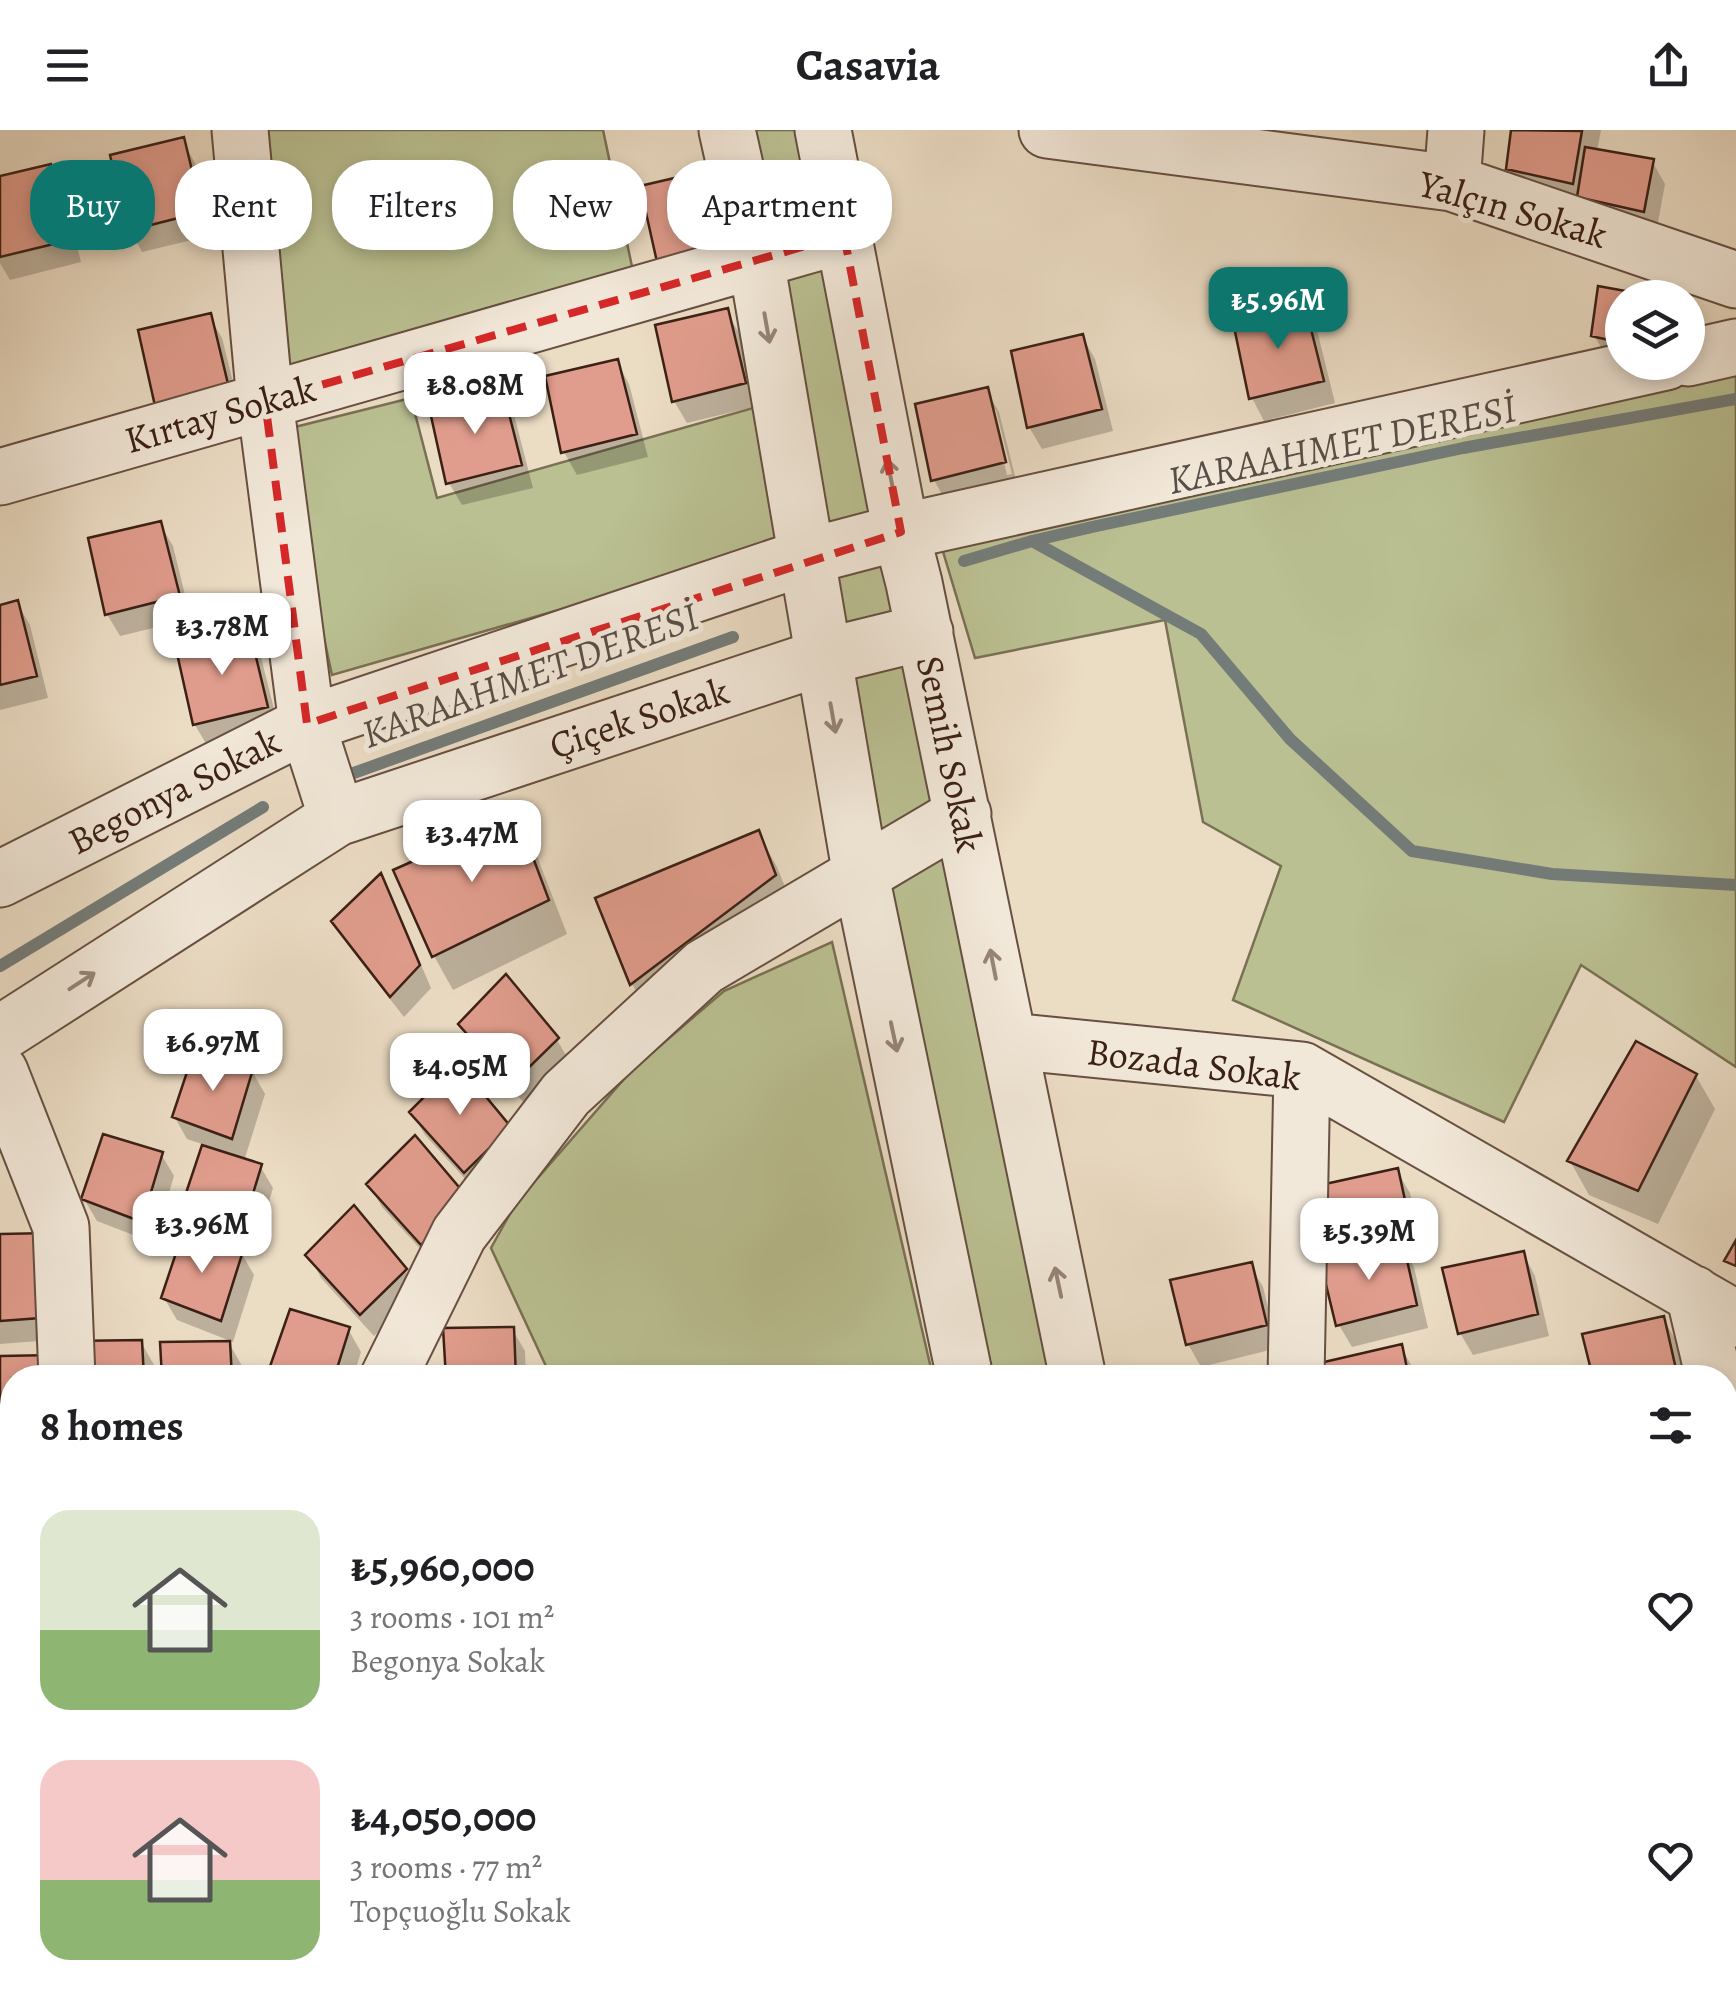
<!DOCTYPE html>
<meta charset="utf-8">
<style>
body{margin:0;font-family:Alegreya,serif;background:#f2f2f2;color:#202124;height:100vh;display:flex;flex-direction:column;font-size:38px;white-space:nowrap}
*{box-sizing:border-box;margin:0}
p{font-size:32px;color:#757577}
.icon{flex:none;width:55px;height:55px;fill:none;stroke:currentColor;stroke-width:2;stroke-linecap:round;stroke-linejoin:round}
.map{position:relative;flex:1;overflow:hidden}
.side{position:absolute;left:0px;top:1235px;width:1738px;height:642px;display:flex;flex-direction:column;background:#fff;border-radius:40px 40px 0 0;box-shadow:0 5px 15px #0003}
.side>*{flex:none}
.banner{position:absolute;left:30px;top:30px;width:1000px;height:90px;display:flex;gap:20px}
.buttons{position:absolute;left:1605px;top:150px;display:grid;gap:20px}
.buttons a{display:grid;place-items:center;width:100px;height:100px;border-radius:50%;background:#fff;box-shadow:0 5px 15px #0003;font-size:50px}
.price{position:absolute;translate:-50% -85px;padding:0 22px;border-radius:20px;background:#fff;color:#222;font-size:32px;line-height:65px;filter:drop-shadow(0 2px 5px #0008)}
.price::after{content:'';position:absolute;left:50%;top:60px;width:30px;height:22px;margin-left:-15px;background:inherit;clip-path:polygon(0 0,100% 0,50% 100%)}
.price.on{background:#0f766e;color:#fff}
ul{padding:0;list-style:none}
li{display:flex;align-items:center;gap:30px;height:250px;padding:0 40px}
li span{display:grid;place-items:center;flex:none;width:280px;height:200px;border-radius:30px;color:#555}
li>.icon{margin-inline-start:auto}
span .icon{width:120px;height:120px;fill:#fffc;stroke-width:1}
li b{font-size:42px}
h2{display:flex;justify-content:space-between;align-items:center;height:120px;padding:0 40px;font-size:42px}
.pill{padding:0 35px;border-radius:40px;background:#fff;box-shadow:0 5px 15px #0003;font-size:35px;line-height:90px}
.pill.on{background:#0f766e;color:#fff}
header{display:flex;justify-content:space-between;align-items:center;height:130px;padding:0 40px;background:#fff;font-size:45px;font-weight:700}
.map>svg:first-child{display:block}
.green{fill:#bac092;stroke:#7a7054;stroke-width:2.5}
.shadow{fill:#0003;fill-rule:evenodd}
.lines{fill:none;stroke-linecap:round;stroke-linejoin:round}
.stream{stroke:#747c79;stroke-width:12}
.building{fill:#e09c8c;stroke:#3b2015;stroke-width:2.5}
.minor-casing{stroke:#674f41;stroke-width:59}
.minor{stroke:#f2e8d9;stroke-width:55}
.oneway{stroke:#968477}
.marked{fill:none;stroke:#d62828;stroke-width:8;stroke-dasharray:20 12;stroke-linejoin:round}
.labels{text-anchor:middle;dominant-baseline:central;stroke-width:10;stroke-linejoin:round;paint-order:stroke}
.street-label{font-size:38px;fill:#3b2015;stroke:#f2e8d9}
.water-label{font-size:40px;font-style:italic;fill:#584e47;stroke:#f2e8d9}
</style>
<header><svg class="icon" aria-label="menu" viewBox="0 0 24 24"><path d="M4 6h16M4 12h16M4 18h16"/></svg>Casavia<svg class="icon" aria-label="share" viewBox="0 0 24 24"><path d="M12 15V3M7 8l5-5 5 5M5 13v7h14v-7"/></svg></header>
<div class="map">
<svg width="1736" height="1877" viewBox="0 0 1736 1877">
<rect width="100%" height="100%" fill="#ebdcc4"/>
<filter id="stains"><feTurbulence type="fractalNoise" baseFrequency=".002" numOctaves="4"/><feColorMatrix values="0 0 0 0 .2 0 0 0 0 .09 0 0 0 0 .02 0 0 0 .5 -.17"/></filter>
<radialGradient id="worn" r=".72"><stop offset=".6" stop-color="#630" stop-opacity="0"/><stop offset="1" stop-color="#630" stop-opacity=".3"/></radialGradient>
<!-- green -->
<path class="green" d="M251,0H603L634,146L281,248Z
M740,0H808L827,92L764,110Z
M830,127L885,395L824,408L771,143Z
M1736,217V937L1581,835L1504,992L1233,870L1281,736L1203,692L1165,490L975,528L935,395Z
M411,268L437,368L760,276L785,415L332,545L279,301Z
M873,419L908,479L849,509L821,447Z
M908,520L940,677L874,707L843,543Z
M949,723L1057,1247H987L886,763Z
M832,812L933,1247H551L491,1118L516,1073L632,940L724,861Z
M1116,1865H1183L1186,1877H1118Z"/>
<!-- shadow -->
<path class="shadow" d="M1514,0H1601L1597,21L1652,31L1665,54L1656,103L1522,61L1508,38Z
M182,10L195,33L213,105L142,122L130,100Z
M50,37L63,60L81,132L10,150L0,133V49Z
M1600,159L1622,168V231L1607,228L1594,205Z
M1304,178L1317,200L1335,273L1264,291L1252,268L1236,194Z
M726,181L739,203L757,276L687,293L674,271Z
M209,186L222,208L240,280L157,275Z
M1082,206L1095,229L1113,301L1042,319L1029,297Z
M617,232L629,254L648,327L577,345L564,322L548,248Z
M986,260L999,282L1017,354L946,372L934,350ZM991,280H996L1012,344L1007,345Z
M502,263L514,285L533,358L462,375L449,353Z
M160,394L173,416L191,489L120,506L107,484Z
M17,473L30,495L48,568L0,580V477Z
M248,505L261,527L279,599L208,617L195,595L179,521Z
M516,688L535,721L567,804L453,860L434,826L397,742Z
M758,703L777,737L794,779L651,887L632,854L598,769Z
M380,747L393,769L431,858L404,887L347,814L334,792Z
M461,894L557,910L570,932L526,975L474,916Z
M252,941L265,964L244,1031L260,1036L273,1058L253,1124L239,1119L254,1145L233,1212L177,1190L164,1168L212,1109L196,1103L183,1081L205,1015L187,1009L174,986ZM197,1085L253,1105L251,1110L197,1090Z
M1696,946L1715,979L1658,1094L1589,1065L1570,1031Z
M412,983L509,999L478,1063L425,1005Z
M161,1024L174,1046L154,1113L97,1091L84,1069Z
M1397,1041L1410,1063L1423,1124L1409,1128L1414,1137L1428,1198L1352,1217L1339,1195V1128L1335,1121L1319,1058Z
M369,1055L466,1070L435,1135L382,1077Z
M0,1107L65,1209L0,1214Z
M1523,1123L1535,1146L1549,1206L1473,1225L1460,1203Z
M309,1125L405,1141L418,1163L374,1206L321,1148Z
M1250,1135L1263,1157L1278,1218L1201,1237L1188,1214Z
M1663,1188L1676,1211L1684,1248H1596Z
M348,1199L361,1222L353,1248H272L270,1244Z
M512,1199L525,1221L526,1248H448Z
M141,1212L154,1235V1248H76Z
M229,1213L242,1236V1248H164Z
M1401,1217L1414,1240L1415,1248H1326Z
M0,1355H12V1461L0,1462Z
M1725,1451L1731,1461L1736,1482V1617L1725,1619Z
M12,1486V1592L0,1593V1487Z
M140,1865H215L219,1877H141Z
M330,1865H349L334,1871Z
M504,1865H586L590,1877H507Z
M725,1865H808L811,1877H729Z
M823,1865H906L909,1877H826Z
M957,1865H1041L1044,1877H961Z
M1272,1865H1361L1364,1877H1275Z
M1487,1865H1576L1579,1877H1490Z"/>
<g class="lines">
<!-- stream -->
<path class="stream" d="M1032,411L1201,504L1290,609L1412,721L1552,744L1736,755
M964,431L1032,411L1092,397L1463,318L1736,269
M348,645L733,507
M0,836L263,677"/>
</g>
<!-- building -->
<path class="building" d="M1511,0L1582,1L1573,54L1506,39Z
M184,7L202,82L127,101L110,25Z
M1585,17L1654,29L1644,82L1577,67Z
M51,34L70,110L0,127V46Z
M713,39L732,114L657,132L640,56Z
M1598,156L1664,168H1622V213L1591,206Z
M1305,175L1324,251L1249,269L1233,192Z
M728,178L746,253L672,272L655,195Z
M211,183L229,258L155,276L138,200Z
M1083,204L1102,279L1027,298L1011,221Z
M618,229L637,304L561,323L545,246Z
M988,257L1006,332L931,351L915,274Z
M503,260L522,335L446,354L429,277Z
M161,391L180,466L105,485L88,408Z
M18,470L37,546L0,555V475Z
M250,502L268,577L193,595L176,519Z
M517,685L549,770L432,827L393,740Z
M759,700L776,745L630,855L595,768Z
M381,743L420,835L390,867L331,791Z
M506,844L559,908L512,954L458,894Z
M1636,911L1697,944L1638,1061L1567,1031Z
M194,921L253,939L232,1009L172,987Z
M458,933L511,997L464,1043L409,982Z
M103,1004L163,1022L142,1092L81,1069Z
M415,1005L469,1069L421,1115L366,1054Z
M202,1015L262,1034L241,1103L180,1081Z
M1398,1038L1412,1102L1332,1121L1316,1056Z
M354,1075L407,1139L360,1185L305,1125Z
M183,1102L243,1121L221,1191L161,1168Z
M50,1103L54,1187L0,1191V1104Z
M1736,1110V1136L1724,1131Z
M1403,1112L1417,1175L1336,1196L1320,1130Z
M1524,1121L1538,1184L1458,1204L1442,1138Z
M1252,1132L1267,1195L1186,1215L1170,1150Z
M290,1179L350,1197L334,1248H275L267,1245Z
M1664,1186L1678,1248H1593L1582,1204Z
M514,1197L516,1248H446L443,1198Z
M142,1210L144,1248H74L71,1211Z
M230,1211L232,1248H162L160,1212Z
M1402,1214L1409,1248H1324L1320,1233Z
M55,1225L56,1248H12V1313L0,1314V1226Z
M0,1353H12V1438L0,1439Z
M1725,1460L1734,1499L1725,1501Z
M0,1484H12V1569L0,1570Z
M1736,1524V1591L1725,1594V1527Z
M1736,1765V1834L1730,1835L1725,1814V1767Z
M1736,1842V1877H1731L1725,1845Z
M138,1865H208L209,1877H139Z
M422,1865H465L468,1877H387Z
M501,1865H582L586,1877H505Z
M595,1865H676L680,1877H598Z
M723,1865H804L807,1877H726Z
M820,1865H901L905,1877H824Z
M955,1865H1037L1040,1876L958,1877Z
M1270,1865H1356L1358,1877H1273Z
M1484,1865H1542L1493,1877H1487Z
M1574,1866L1576,1877H1523Z
M113,1867L114,1877H43L42,1869Z"/>
<g class="lines">
<defs>
<path id="minor" d="M240,0L265,271L307,594L337,688
M727,0L756,130L861,746L965,1248
M823,0L901,402L914,453L1078,1248
M1047,0L1452,53L1736,150
M1452,53L1456,0
M1688,228L1736,217
M0,347L844,105
M0,749L307,594L806,427L901,402L1666,232
M0,904L337,688L823,527L925,502
M1009,911L1302,940L1736,1189
M0,942L61,1097L67,1248
M1694,1164L1714,1248
M388,1248L459,1104L566,964L704,837L963,684
M1296,1248L1302,940
M1725,1296L1736,1343
M0,1332H12
M1725,1382L1736,1381
M0,1611H12
M1725,1685L1736,1683
M0,1791L12,1792
M1096,1865L1099,1877
M1208,1865L1210,1877
M1434,1865L1437,1877
M1668,1865L1670,1877
M250,1877L251,1865"/>
</defs>
<!-- minor casing -->
<use href="#minor" class="minor-casing"/>
<!-- minor -->
<use href="#minor" class="minor"/>
</g>
<!-- one-way arrows -->
<defs><path id="oneway-shaft" d="M-6 0H5M1.5-3L5.5 0L1.5 3" fill="none" stroke-width="1.6" stroke-linecap="round" stroke-linejoin="round" transform="scale(2.5)"/></defs>
<g class="oneway">
<use href="#oneway-shaft" transform="translate(767 198) rotate(80)"/>
<use href="#oneway-shaft" transform="translate(890 344) rotate(-101)"/>
<use href="#oneway-shaft" transform="translate(833 588) rotate(80)"/>
<use href="#oneway-shaft" transform="translate(993 834) rotate(-101)"/>
<use href="#oneway-shaft" transform="translate(82 851) rotate(-33)"/>
<use href="#oneway-shaft" transform="translate(894 907) rotate(78)"/>
<use href="#oneway-shaft" transform="translate(1058 1152) rotate(-102)"/>
</g>
<!-- marked area -->
<path class="marked" d="M844,105L901,402L307,594L265,271Z"/>
<g class="labels">
<!-- street labels -->
<g class="street-label">
<text transform="translate(1513 79) rotate(16)">Yalçın Sokak</text>
<text transform="translate(220 284) rotate(-16)">Kırtay Sokak</text>
<text transform="translate(639 588) rotate(-18)">Çiçek Sokak</text>
<text transform="translate(950 624) rotate(78)">Semih Sokak</text>
<text transform="translate(174 661) rotate(-27)">Begonya Sokak</text>
<text transform="translate(1194 934) rotate(7)">Bozada Sokak</text>
</g>
<!-- water labels -->
<g class="water-label">
<text transform="translate(1342 314) rotate(-12)">KARAAHMET DERESİ</text>
<text transform="translate(530 545) rotate(-20)">KARAAHMET DERESİ</text>
</g>
</g>
<rect width="100%" height="100%" filter="url(#stains)"/>
<rect width="100%" height="100%" fill="url(#worn)"/>
</svg>
<div class="buttons">
<a><svg class="icon" aria-label="layers" viewBox="0 0 24 24"><path d="M12 4l9 5-9 5-9-5zM3 14l9 5 9-5"/></svg></a>
</div>
<b class="price on" style="left:1278px;top:222px">₺5.96M</b>
<b class="price" style="left:475px;top:307px">₺8.08M</b>
<b class="price" style="left:222px;top:548px">₺3.78M</b>
<b class="price" style="left:472px;top:755px">₺3.47M</b>
<b class="price" style="left:213px;top:964px">₺6.97M</b>
<b class="price" style="left:460px;top:988px">₺4.05M</b>
<b class="price" style="left:202px;top:1146px">₺3.96M</b>
<b class="price" style="left:1369px;top:1153px">₺5.39M</b>
<div class="banner">
<a class="pill on">Buy</a>
<a class="pill">Rent</a>
<a class="pill">Filters</a>
<a class="pill">New</a>
<a class="pill">Apartment</a>
</div>
<section class="side">
<h2>8 homes<svg class="icon" aria-label="filters" viewBox="0 0 24 24"><path d="M4 7h16M4 17h16"/><circle cx="9" cy="7" r="2"/><circle cx="15" cy="17" r="2"/></svg></h2>
<ul>
<li><span style="background:linear-gradient(#dfe7d0 60%,#8fb573 0)"><svg class="icon" aria-label="home" viewBox="0 0 24 24"><path d="M3 11l9-7 9 7M6 9v11h12V9"/></svg></span><div><b>₺5,960,000</b><p>3 rooms · 101 m²</p><p>Begonya Sokak</p></div><svg class="icon" aria-label="heart" viewBox="0 0 24 24"><path d="M12 20l-8-8c-3-5 5-10 8-4 3-6 11-1 8 4z"/></svg></li>
<li><span style="background:linear-gradient(#f6c9c9 60%,#8fb573 0)"><svg class="icon" aria-label="home" viewBox="0 0 24 24"><path d="M3 11l9-7 9 7M6 9v11h12V9"/></svg></span><div><b>₺4,050,000</b><p>3 rooms · 77 m²</p><p>Topçuoğlu Sokak</p></div><svg class="icon" aria-label="heart" viewBox="0 0 24 24"><path d="M12 20l-8-8c-3-5 5-10 8-4 3-6 11-1 8 4z"/></svg></li>
</ul>
</section>
</div>
